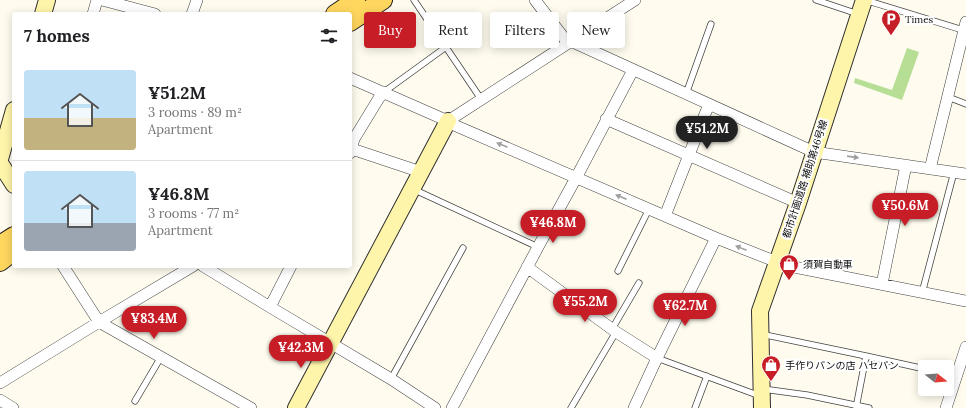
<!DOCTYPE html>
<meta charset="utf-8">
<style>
body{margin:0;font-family:Lora,"Noto Sans JP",serif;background:#f2f2f2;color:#202124;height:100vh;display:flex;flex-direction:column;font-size:15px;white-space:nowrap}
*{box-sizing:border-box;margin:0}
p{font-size:13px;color:#757577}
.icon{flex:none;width:22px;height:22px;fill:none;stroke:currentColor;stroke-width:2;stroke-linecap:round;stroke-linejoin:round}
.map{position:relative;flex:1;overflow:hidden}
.side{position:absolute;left:12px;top:12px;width:340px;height:256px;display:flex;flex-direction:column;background:#fff;border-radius:4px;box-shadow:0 2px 10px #0003}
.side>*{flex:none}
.top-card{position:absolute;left:364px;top:12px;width:380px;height:36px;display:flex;gap:8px}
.needle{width:26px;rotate:107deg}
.buttons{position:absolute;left:918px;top:360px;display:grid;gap:8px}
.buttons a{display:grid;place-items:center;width:36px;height:36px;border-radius:4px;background:#fff;box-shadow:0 2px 10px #0003;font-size:20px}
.price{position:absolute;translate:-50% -34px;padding:0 9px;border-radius:14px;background:#c71d27;color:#fff;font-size:13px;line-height:26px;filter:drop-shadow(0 1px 2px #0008)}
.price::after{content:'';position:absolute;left:50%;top:24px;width:12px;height:9px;margin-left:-6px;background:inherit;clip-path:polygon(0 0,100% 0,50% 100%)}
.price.selected{background:#222;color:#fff}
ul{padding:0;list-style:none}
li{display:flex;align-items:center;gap:12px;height:100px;padding:0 12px}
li+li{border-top:1px solid #e0e0e0}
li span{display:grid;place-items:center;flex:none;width:112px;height:80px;border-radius:4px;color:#555}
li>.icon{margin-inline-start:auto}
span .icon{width:48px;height:48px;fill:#fffc;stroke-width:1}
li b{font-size:17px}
h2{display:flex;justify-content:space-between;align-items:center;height:48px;padding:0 12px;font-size:17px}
.tag{padding:0 14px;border-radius:4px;background:#fff;box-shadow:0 2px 10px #0003;font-size:14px;line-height:36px}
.tag.selected{background:#c71d27;color:#fff}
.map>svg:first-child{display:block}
.forest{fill:#b6de95}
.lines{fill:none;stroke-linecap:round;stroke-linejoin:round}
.lane-casing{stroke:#414141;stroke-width:7}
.street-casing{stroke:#414141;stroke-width:12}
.secondary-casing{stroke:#303030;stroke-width:18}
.primary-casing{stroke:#1f1f1f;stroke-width:20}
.lane{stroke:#fff;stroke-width:5.5}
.street{stroke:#fff;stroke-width:11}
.secondary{stroke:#fff5aa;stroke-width:16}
.primary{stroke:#ffd75f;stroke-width:18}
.oneway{fill:#9f9f9f}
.labels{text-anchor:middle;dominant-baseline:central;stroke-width:4;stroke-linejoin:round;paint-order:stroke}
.poi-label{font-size:10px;fill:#0e0e0e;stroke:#fff;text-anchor:start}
.street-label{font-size:10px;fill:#0e0e0e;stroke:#fff}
</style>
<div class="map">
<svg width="966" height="408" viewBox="0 0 966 408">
<rect width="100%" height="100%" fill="#fffcef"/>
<!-- forest -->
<path class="forest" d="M907,48L919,52L902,100L854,83L855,78L892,90Z"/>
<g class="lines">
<defs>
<path id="lane" d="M414,0L481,99
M816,0L858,14
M865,0L966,31
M384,92L446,47
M686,94L711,24
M948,97L966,104
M413,189L538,247
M618,271L649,209
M922,293L954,172
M612,329L639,283
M761,334L866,356L925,369
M657,358L760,396
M947,374L956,376
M391,379L463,248
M763,389L807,395L869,408
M135,401L161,357
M571,408L616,332
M695,408L707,376
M856,408L866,356"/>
<path id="street" d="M102,0L155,14
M535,0L564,38L814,152L966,174
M93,14L97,0
M192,14L197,0
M350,78L448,121L454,125L716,238L777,262L789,266L966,301
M606,119L798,203
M448,121L635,0
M352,149L421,172
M350,153L354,139L379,98L384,92
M930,169L966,22
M665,216L709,104
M63,266L99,322L251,408
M203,266L270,307L391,379L435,408
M527,267L616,332L657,358
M882,284L906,165
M270,307L291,266
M0,383L99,322L193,266
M0,400L13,408
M452,408L538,247L576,178L633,70
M634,408L657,358L716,238
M946,408L966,347"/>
<path id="secondary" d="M43,14L47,0
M0,159L14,110
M0,163L14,185
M296,408L448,121
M762,408L760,311L798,203L864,0"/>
<path id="primary" d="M335,14L356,0
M350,22L383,0
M0,245L14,236
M0,262L14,251"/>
</defs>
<!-- lane casing -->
<use href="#lane" class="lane-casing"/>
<!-- street casing -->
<use href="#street" class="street-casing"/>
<!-- secondary casing -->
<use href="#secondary" class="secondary-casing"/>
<!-- primary casing -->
<use href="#primary" class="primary-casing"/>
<!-- lane -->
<use href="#lane" class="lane"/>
<!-- street -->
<use href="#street" class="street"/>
<!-- secondary -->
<use href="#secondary" class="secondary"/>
<!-- primary -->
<use href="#primary" class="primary"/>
</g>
<!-- one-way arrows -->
<defs><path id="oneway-solid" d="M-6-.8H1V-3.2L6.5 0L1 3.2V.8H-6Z"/></defs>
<g class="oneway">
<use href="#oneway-solid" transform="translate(502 145) rotate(-157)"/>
<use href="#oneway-solid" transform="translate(853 157) rotate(8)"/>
<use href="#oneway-solid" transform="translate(621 197) rotate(-157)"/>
<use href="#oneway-solid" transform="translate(741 248) rotate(-158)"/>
</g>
<!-- icons -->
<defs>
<symbol id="parking-pin" viewBox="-11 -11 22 30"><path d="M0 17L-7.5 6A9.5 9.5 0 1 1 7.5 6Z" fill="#c71d27" stroke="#fff"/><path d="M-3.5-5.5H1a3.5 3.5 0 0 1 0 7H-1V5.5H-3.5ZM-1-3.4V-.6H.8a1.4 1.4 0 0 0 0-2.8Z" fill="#fff"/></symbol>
<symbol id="shop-pin" viewBox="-11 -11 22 30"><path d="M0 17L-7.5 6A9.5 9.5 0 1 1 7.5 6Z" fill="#c71d27" stroke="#fff"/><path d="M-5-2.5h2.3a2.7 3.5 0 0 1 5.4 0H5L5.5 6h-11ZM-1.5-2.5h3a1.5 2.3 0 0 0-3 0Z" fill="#fff"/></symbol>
</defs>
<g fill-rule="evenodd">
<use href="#parking-pin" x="880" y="8" width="22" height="30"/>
<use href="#shop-pin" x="778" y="253" width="22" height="30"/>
<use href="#shop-pin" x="760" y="354" width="22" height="30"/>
</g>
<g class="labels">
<!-- poi labels -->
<g class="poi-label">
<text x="905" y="19">Times</text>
<text x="803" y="264">須賀自動車</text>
<text x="785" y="365">手作りパンの店 ハセパン</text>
</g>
<!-- street labels -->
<g class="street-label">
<text transform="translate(805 179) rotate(-72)">都市計画道路 補助第46号線</text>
</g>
</g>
</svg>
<div class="buttons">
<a><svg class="needle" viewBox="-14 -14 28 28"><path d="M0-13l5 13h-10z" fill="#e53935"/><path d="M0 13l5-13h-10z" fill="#757577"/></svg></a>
</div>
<b class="price selected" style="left:707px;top:150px">¥51.2M</b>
<b class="price" style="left:905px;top:227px">¥50.6M</b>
<b class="price" style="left:553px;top:244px">¥46.8M</b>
<b class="price" style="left:585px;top:323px">¥55.2M</b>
<b class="price" style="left:685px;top:327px">¥62.7M</b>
<b class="price" style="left:154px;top:340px">¥83.4M</b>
<b class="price" style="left:301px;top:369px">¥42.3M</b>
<div class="top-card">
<a class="tag selected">Buy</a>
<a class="tag">Rent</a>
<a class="tag">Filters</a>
<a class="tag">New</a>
</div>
<section class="side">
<h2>7 homes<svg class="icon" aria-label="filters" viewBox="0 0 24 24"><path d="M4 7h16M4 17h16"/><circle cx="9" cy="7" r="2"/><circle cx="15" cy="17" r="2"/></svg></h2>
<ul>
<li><span style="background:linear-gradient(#bfe0f5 60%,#c2b280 0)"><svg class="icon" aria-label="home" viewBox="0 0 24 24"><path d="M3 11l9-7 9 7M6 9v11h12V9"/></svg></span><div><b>¥51.2M</b><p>3 rooms · 89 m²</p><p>Apartment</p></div></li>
<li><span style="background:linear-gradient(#bfe0f5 65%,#9aa5b1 0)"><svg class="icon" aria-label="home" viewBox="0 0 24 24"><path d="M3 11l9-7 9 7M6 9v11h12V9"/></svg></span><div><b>¥46.8M</b><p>3 rooms · 77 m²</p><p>Apartment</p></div></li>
</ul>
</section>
</div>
